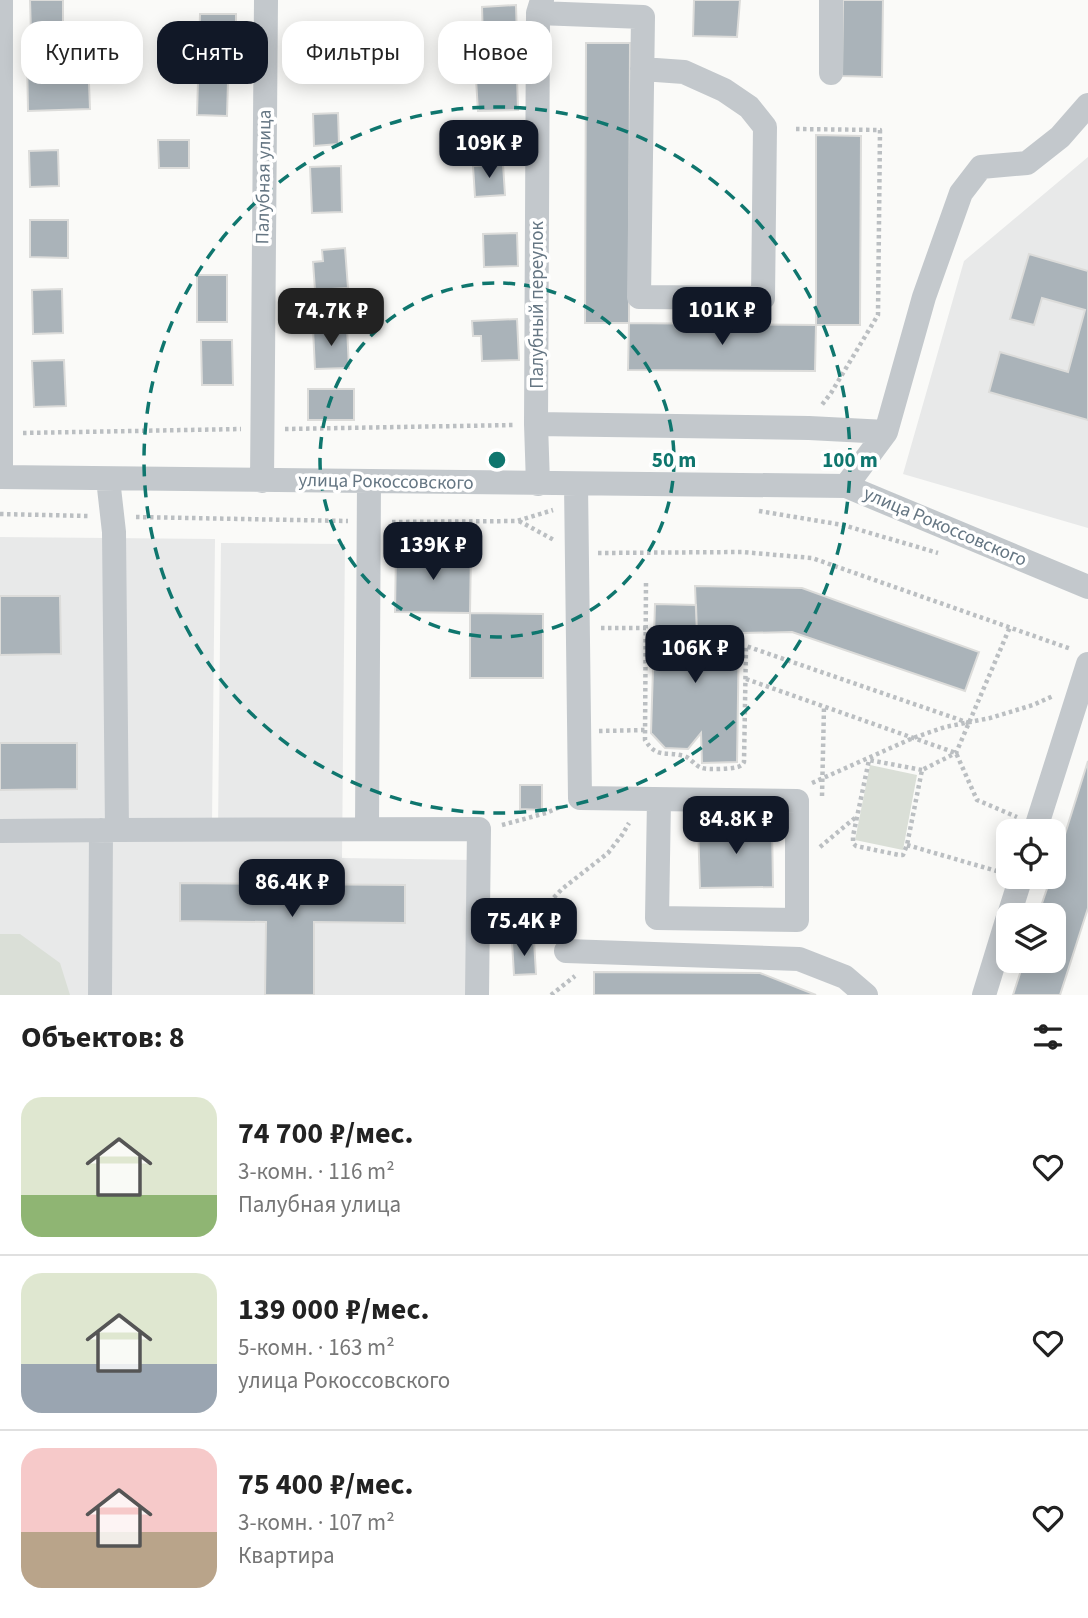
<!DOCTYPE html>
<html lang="ru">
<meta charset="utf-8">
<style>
body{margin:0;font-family:"Source Sans 3",sans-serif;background:#f6f6f6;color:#222;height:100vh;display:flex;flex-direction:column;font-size:26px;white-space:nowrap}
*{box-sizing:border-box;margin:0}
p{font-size:23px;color:#767676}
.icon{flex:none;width:38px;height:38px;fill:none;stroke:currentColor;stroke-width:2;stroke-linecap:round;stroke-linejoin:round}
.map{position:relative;height:995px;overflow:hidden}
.sheet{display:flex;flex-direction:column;background:#fff;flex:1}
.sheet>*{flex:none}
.hud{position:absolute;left:21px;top:21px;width:700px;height:63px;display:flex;gap:14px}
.controls{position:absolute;left:996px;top:819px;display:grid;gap:14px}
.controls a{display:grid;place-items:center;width:70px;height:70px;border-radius:14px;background:#fff;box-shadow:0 4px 18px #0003;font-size:35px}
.price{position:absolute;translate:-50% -60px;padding:0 16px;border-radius:14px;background:#111827;color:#fff;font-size:23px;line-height:46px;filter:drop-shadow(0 2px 4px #0008)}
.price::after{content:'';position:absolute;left:50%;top:42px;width:21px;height:16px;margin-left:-10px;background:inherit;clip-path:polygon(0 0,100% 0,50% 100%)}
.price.selected{background:#222;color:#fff}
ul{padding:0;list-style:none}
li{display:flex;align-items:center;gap:21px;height:175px;padding:0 21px}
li+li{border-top:2px solid #e0e0e0}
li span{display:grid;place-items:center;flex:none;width:196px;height:140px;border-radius:21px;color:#555}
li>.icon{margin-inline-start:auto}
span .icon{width:84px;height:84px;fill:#fffc;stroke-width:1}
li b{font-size:30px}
h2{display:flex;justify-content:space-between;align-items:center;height:84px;padding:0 21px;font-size:30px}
.pill{padding:0 24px;border-radius:21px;background:#fff;box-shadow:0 4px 18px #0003;font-size:24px;line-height:63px}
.pill.selected{background:#111827;color:#fff}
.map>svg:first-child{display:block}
.built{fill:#e8e9e9}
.pitch{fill:#dadfd7}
.building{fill:#aab3b9;stroke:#dcdcda;stroke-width:2}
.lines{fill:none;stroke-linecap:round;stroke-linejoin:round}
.path{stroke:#bbbfc2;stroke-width:4.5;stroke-dasharray:3.5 3.5;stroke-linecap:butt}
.minor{stroke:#c3c8cc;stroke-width:24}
.ring{fill:none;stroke:#0f766e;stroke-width:3.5;stroke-dasharray:12 9}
.labels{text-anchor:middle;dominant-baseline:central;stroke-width:7;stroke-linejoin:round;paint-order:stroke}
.street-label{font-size:19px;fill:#657683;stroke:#fff}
.centre{fill:#0f766e;stroke:#fff;stroke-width:3.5}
.ring-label{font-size:21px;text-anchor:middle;font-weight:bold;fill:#0f766e;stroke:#fff;stroke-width:7;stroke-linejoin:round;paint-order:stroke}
</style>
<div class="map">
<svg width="1088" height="995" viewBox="0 0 1088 995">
<rect width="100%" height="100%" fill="#fafaf8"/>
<!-- built -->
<path class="built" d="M1088,157V528L903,474L964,261Z
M0,537L215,539L212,824L99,822L97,995H0Z
M221,543L345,544L342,858L475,860L474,995H102L104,834L218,832Z"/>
<!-- pitch -->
<path class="pitch" d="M870,765L917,775L903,850L855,840Z
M0,934H20L60,963L70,995H0Z"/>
<!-- building -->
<path class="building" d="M30,0H63V34H31Z
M694,0H740L737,37L693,36Z
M843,0H883L882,77L842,76Z
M516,5L517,39L483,40L482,7Z
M200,14H236V50L199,49Z
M370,35L372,68L323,71L321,38Z
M586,43H630L629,323H585Z
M88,56L90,109L28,111L27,57Z
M517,77L518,110L478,111L476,79Z
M198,80L228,81L227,116L197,115Z
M338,113L339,144L314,146L313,114Z
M816,135L861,136L860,325H816Z
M158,140H189V168H159Z
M58,150L59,186L30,187L29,151Z
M503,164L505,195L475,197L473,166Z
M341,166L342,212L312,213L310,167Z
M30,220H68V258L30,257Z
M517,233L518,266L484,267L483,234Z
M345,248L348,288L315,290L313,262L323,261L322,250Z
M1029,254L1088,271V420L989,392L1000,352L1068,372L1085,310L1042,298L1034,325L1010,319Z
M197,275H227V322H197Z
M62,289L63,333L33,334L32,290Z
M517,319L519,360L482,361L481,336H473L472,321Z
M629,323L816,325L815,371L628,370Z
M347,327L349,368L315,369L313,329Z
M201,340H232L233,385H202Z
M64,360L66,406L34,407L32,361Z
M308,389H354V420H308Z
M396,550L471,551L470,613L395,612Z
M695,586L802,588L979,652L965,691L792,632L697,634Z
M0,596H60L61,654L0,655Z
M655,604L696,605L697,634L739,633L737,762L702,763L701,733L688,749L665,748L651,733Z
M470,613L543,614V678H470Z
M0,743H77V789L0,790Z
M1088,761V908L1060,995H1013L1024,961H1054V915H1038L1051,877H1054V869Z
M520,785H542V810L520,809Z
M772,824L773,887L700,888L698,825Z
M180,883L405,885V923L314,922V995H265L266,922L180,921Z
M534,940L536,974L514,975L512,942Z
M594,972L760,973L816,995H594Z"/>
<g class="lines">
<!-- path -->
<path class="path" d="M796,129L880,130L878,315L831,393L821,406
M285,429L514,425
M23,433L241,429
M759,511L843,525L938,553
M0,514L89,516
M136,517L348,521
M519,521L554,540
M392,522L517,521L553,510
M598,553L742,552L812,558L1071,649
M646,583L645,740C657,759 666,751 684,756C691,758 695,766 702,768C708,770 736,769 740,766C742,765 743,764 744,762L746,646L969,723
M601,628H646
M746,679L956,753L977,800L1017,817
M599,731L646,730
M922,770L869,760L853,836V843L856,846L899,855H903L907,845L922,770L956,753L1010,627
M812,783L913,738L945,727L990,718L1033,705L1053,696
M822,796L824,707
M502,825L546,813L560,807
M907,845L1000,872
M820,847L856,817
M534,934L545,907L562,889L608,853L622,835L629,823
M551,995L575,976"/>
<!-- minor -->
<path class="minor" d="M538,13L643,17L639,297L763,298L765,127L749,107L724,90L684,72L642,69
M831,73V0
M536,424L809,428L886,432L846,486
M886,432L924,297L961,193L981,167L1027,163L1060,137L1088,105
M0,477L846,486L1088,587
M1,477V0
M262,481L266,0
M538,484L536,424L538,13L542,0
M576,484L580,798L797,801V920L657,918L659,800
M367,829L369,482
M117,830L479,829L477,995
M0,831L117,830L114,532L108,479
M1035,831L1088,664
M1009,915L1021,877
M566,951L799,959L845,977L866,995
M100,995L101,830
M984,995L1008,917"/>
</g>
<!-- distance rings -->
<g class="ring">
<circle cx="497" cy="460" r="177"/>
<circle cx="497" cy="460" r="353"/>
</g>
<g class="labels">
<!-- street labels -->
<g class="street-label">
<text transform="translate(264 177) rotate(-89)">Палубная улица</text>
<text transform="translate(537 305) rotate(-90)">Палубный переулок</text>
<text transform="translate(386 482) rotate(1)">улица Рокоссовского</text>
<text transform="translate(945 527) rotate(23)">улица Рокоссовского</text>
</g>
</g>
<circle cx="497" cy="460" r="10" class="centre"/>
<g class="ring-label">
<text x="674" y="467">50 m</text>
<text x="850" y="467">100 m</text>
</g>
</svg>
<div class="controls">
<a><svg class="icon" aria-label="locate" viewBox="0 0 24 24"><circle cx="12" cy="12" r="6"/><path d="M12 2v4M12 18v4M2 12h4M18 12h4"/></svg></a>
<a><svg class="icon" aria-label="layers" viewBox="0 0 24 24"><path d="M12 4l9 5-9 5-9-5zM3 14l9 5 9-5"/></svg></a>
</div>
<b class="price" style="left:489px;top:180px">109K ₽</b>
<b class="price" style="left:722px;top:347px">101K ₽</b>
<b class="price selected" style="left:331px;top:348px">74.7K ₽</b>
<b class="price" style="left:433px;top:582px">139K ₽</b>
<b class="price" style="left:695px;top:685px">106K ₽</b>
<b class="price" style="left:736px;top:856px">84.8K ₽</b>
<b class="price" style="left:292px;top:919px">86.4K ₽</b>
<b class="price" style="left:524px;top:958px">75.4K ₽</b>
<div class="hud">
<a class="pill">Купить</a>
<a class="pill selected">Снять</a>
<a class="pill">Фильтры</a>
<a class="pill">Новое</a>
</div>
</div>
<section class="sheet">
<h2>Объектов: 8<svg class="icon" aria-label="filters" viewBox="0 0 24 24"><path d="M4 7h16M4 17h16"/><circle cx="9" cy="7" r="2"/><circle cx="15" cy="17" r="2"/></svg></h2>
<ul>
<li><span style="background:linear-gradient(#dfe7d0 70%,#8fb573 0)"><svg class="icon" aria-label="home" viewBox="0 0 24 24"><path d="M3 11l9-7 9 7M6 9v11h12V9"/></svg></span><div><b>74 700 ₽/мес.</b><p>3-комн. · 116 m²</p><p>Палубная улица</p></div><svg class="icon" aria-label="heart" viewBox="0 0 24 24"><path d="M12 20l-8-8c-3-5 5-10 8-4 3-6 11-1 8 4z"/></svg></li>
<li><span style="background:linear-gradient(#dfe7d0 65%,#9aa5b1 0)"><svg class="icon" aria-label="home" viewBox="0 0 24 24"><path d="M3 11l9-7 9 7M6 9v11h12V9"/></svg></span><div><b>139 000 ₽/мес.</b><p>5-комн. · 163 m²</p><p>улица Рокоссовского</p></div><svg class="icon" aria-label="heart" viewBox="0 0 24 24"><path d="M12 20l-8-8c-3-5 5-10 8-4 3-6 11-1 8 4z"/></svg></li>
<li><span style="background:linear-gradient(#f6c9c9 60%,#b9a48a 0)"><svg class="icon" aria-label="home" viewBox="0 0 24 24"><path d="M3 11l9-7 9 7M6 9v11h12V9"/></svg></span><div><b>75 400 ₽/мес.</b><p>3-комн. · 107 m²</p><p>Квартира</p></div><svg class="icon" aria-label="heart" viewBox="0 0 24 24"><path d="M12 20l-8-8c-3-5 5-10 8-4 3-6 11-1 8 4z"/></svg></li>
</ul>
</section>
